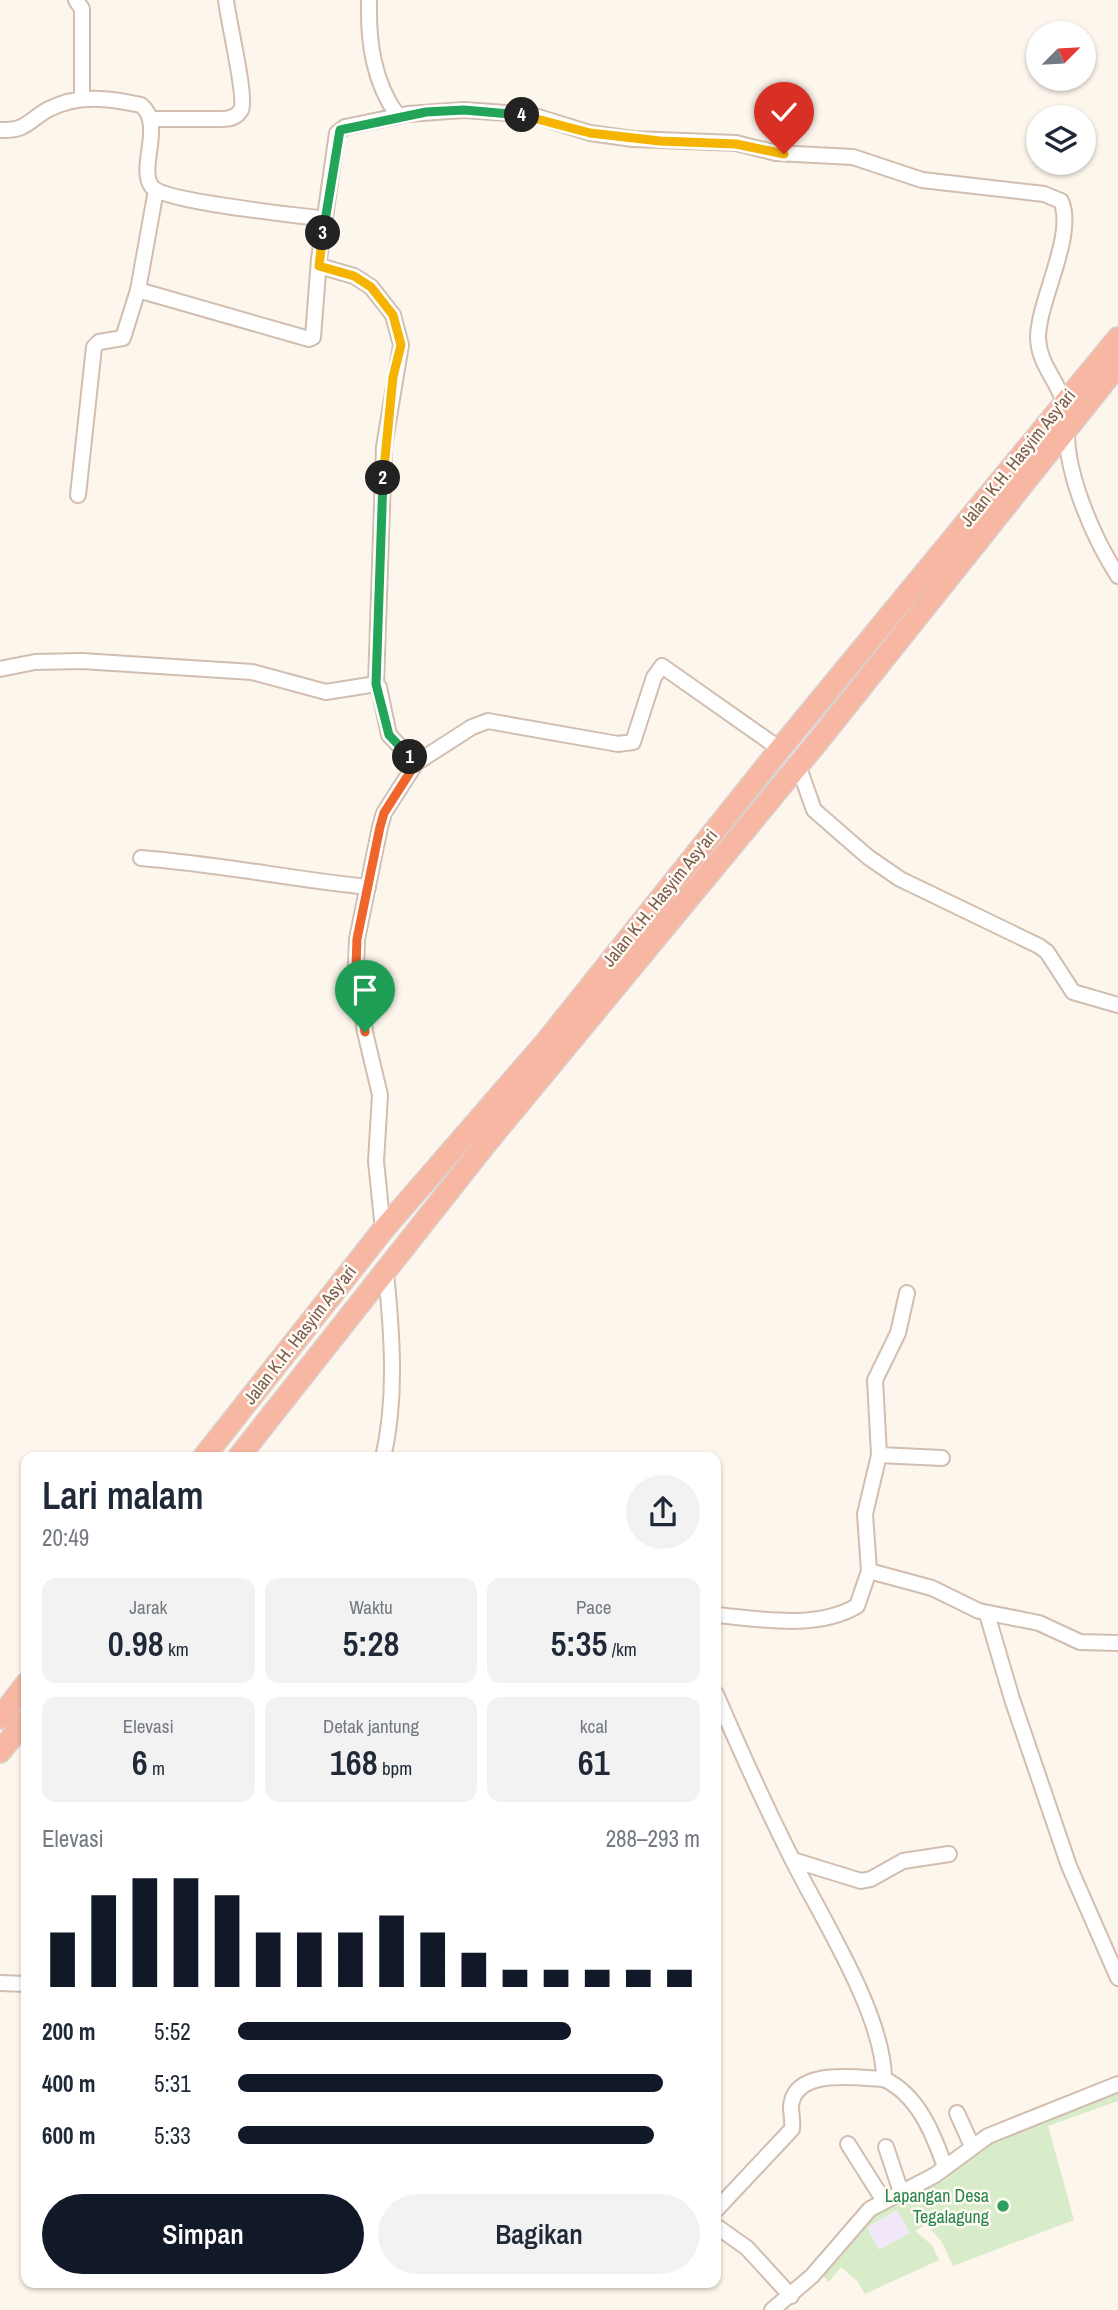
<!DOCTYPE html>
<html lang="id">
<head>
<meta charset="utf-8">
<style>
	:root { --surface:#fff; --page:#f2f2f3; --text:#1f2937; --muted:#747a83; --accent:#111827 }
	body { margin:0; font-family:"Archivo Narrow",sans-serif; background:var(--page); color:var(--text); height:100vh; display:flex; flex-direction:column; font-size:26px; white-space:nowrap }
	* { box-sizing:border-box; margin:0 }
	p { font-size:23px; color:var(--muted) }
	.icon { flex:none; width:38px; height:38px; fill:none; stroke:currentColor; stroke-width:2; stroke-linecap:round; stroke-linejoin:round }
	.map { position:relative; flex:1; overflow:hidden }
	.panel { position:absolute; left:21px; top:1452px; width:700px; height:836px; display:flex; flex-direction:column; background:var(--surface); border-radius:14px; box-shadow:0 2px 5px #0004 }
	.panel>* { flex:none }
	.needle { width:46px; rotate:66deg }
	.controls { position:absolute; left:1026px; top:21px; display:grid; gap:14px }
	.controls a { display:grid; place-items:center; width:70px; height:70px; border-radius:50%; background:var(--surface); box-shadow:0 2px 5px #0004; font-size:35px }
	.pin { position:absolute; display:grid; place-items:center; width:60px; height:60px; color:#fff; margin:-72px -30px; border-radius:50% 50% 50% 0; rotate:-45deg; box-shadow:0 0 7px #0007 }
	.pin .icon { rotate:45deg }
	.km { position:absolute; width:35px; height:35px; margin:-18px; border-radius:50%; background:#222; color:#fff; font-size:19px; line-height:35px; text-align:center }
	.round { display:grid; place-items:center; flex:none; width:74px; height:74px; border-radius:37px; background:var(--page) }
	.overview { display:flex; align-items:center; justify-content:space-between; height:119px; padding:0 21px }
	h1 { font-size:38px; font-weight:600; line-height:52px }
	.figures { display:grid; grid-template-columns:repeat(3,1fr); gap:10px; height:119px; padding:7px 21px }
	.figures div { display:grid; align-content:center; border-radius:14px; background:var(--page); text-align:center }
	.figures b { font-size:35px; font-weight:600 }
	.figures small { font-size:19px; font-weight:400 }
	.figures p { font-size:19px }
	.chart { height:196px; padding:14px 21px }
	.chart p { display:flex; justify-content:space-between }
	.chart svg { width:100%; height:126px; margin-top:7px; stroke:var(--accent); stroke-width:6 }
	.button { display:flex; gap:14px; margin-top:auto; padding:14px 21px }
	.button a { flex:1; height:80px; border-radius:42px; background:var(--accent); color:#fff; font-size:28px; font-weight:600; line-height:80px; text-align:center }
	.button a+a { background:var(--page); color:var(--text) }
	ul { padding:0 21px; list-style:none; font-size:23px }
	li { display:grid; grid-template-columns:112px 84px 1fr; align-items:center; height:52px }
	li i { height:18px; border-radius:9px; background:var(--accent) }
	.map>svg:first-child { display:block }
	.education { fill:#f3e8fa }
	.green { fill:#d8ecc9; fill-rule:evenodd }
	.lines { fill:none; stroke-linecap:round; stroke-linejoin:round }
	.minor-casing { stroke:#d1beb0; stroke-width:18 }
	.highway-casing { stroke:#dad1cd; stroke-width:24 }
	.minor { stroke:#fff; stroke-width:14 }
	.highway { stroke:#f7b7a3; stroke-width:21 }
	.split-1-casing { stroke:#fff; stroke-width:14 }
	.split-2-casing { stroke:#fff; stroke-width:14 }
	.split-3-casing { stroke:#fff; stroke-width:14 }
	.split-4-casing { stroke:#fff; stroke-width:14 }
	.split-5-casing { stroke:#fff; stroke-width:14 }
	.split-1 { stroke:#f0652b; stroke-width:9 }
	.split-2 { stroke:#22a559; stroke-width:9 }
	.split-3 { stroke:#f5b400; stroke-width:9 }
	.split-4 { stroke:#22a559; stroke-width:9 }
	.split-5 { stroke:#f5b400; stroke-width:9 }
	.leisure-dot { fill:#2e9e5b; stroke:#fffaf3; stroke-width:2.5 }
	.labels { text-anchor:middle; stroke-width:5; stroke-linejoin:round; paint-order:stroke }
	.street-label { font-size:18px; fill:#7a5c4d; stroke:#fffaf3 }
	.leisure-label { font-size:18px; fill:#27864d; stroke:#fffaf3; text-anchor:end }
</style>
</head>
<body>
<div class="map">
<svg width="1118" height="2310" viewBox="0 0 1118 2310">
	<rect width="100%" height="100%" fill="#fdf6ec"/>
	<!-- education -->
	<path class="education" d="M897 2210 910 2233 879 2250 867 2227Z"/>
	<!-- green -->
	<path class="green" d="M1118 2091V2101L1048 2126 1074 2220 953 2266 942 2242 926 2224 915 2231 932 2245 939 2260 865 2294 858 2282 841 2267 829 2282 822 2275 870 2219 984 2145ZM897 2210 910 2233 879 2250 867 2227Z"/>
	<g class="lines">
		<!-- minor casing -->
		<g class="minor-casing">
			<g id="minor">
				<path d="M76 0 82 9V98"/>
				<path d="M369 0C368 41 373 82 398 116"/>
				<path d="M151 119H222C229 119 237 117 241 110 247 98 228 20 226 0"/>
				<path d="M0 130C28 131 28 120 49 109 79 94 109 98 141 105 165 124 137 169 152 187 165 202 298 215 325 219"/>
				<path d="M156 190 138 290 309 339 313 337 319 259 337 133 345 127 408 114 464 110 506 113 535 116 590 133 633 139 736 143 776 153 853 157 922 180 1044 194 1061 201C1076 235 1038 301 1038 338 1039 365 1057 379 1064 403"/>
				<path d="M319 266 354 276 371 287 393 315 401 345 384 447 376 684"/>
				<path d="M1067 431C1066 475 1094 539 1118 576"/>
				<path d="M78 495 94 347 99 342 123 338 138 290"/>
				<path d="M0 669 35 662 82 661 252 672 326 692 376 684 379 687 389 735 416 763"/>
				<path d="M798 765 814 810 868 857 900 879 1039 946 1047 952 1073 992 1118 1005"/>
				<path d="M141 858C217 864 292 879 368 887"/>
				<path d="M383 1230 376 1161 380 1095 365 1032 356 966 357 939 380 827 384 813 416 763 472 727 488 721 618 744 633 742 654 677 662 666 780 749"/>
				<path d="M907 1293 898 1333 875 1380 879 1455 865 1514 869 1571 932 1588 979 1611 1039 1623 1080 1642 1118 1643"/>
				<path d="M879 1455 942 1458"/>
				<path d="M383 1458C397 1398 392 1333 386 1273"/>
				<path d="M987 1614 1012 1699 1069 1866 1118 1978"/>
				<path d="M716 1615C760 1619 816 1630 857 1606L869 1571"/>
				<path d="M716 1694C740 1750 765 1805 792 1859 821 1917 884 2015 884 2079"/>
				<path d="M793 1860 861 1881 871 1879 903 1861 949 1854"/>
				<path d="M0 1983 26 1984"/>
				<path d="M957 2113 972 2146"/>
				<path d="M848 2144 884 2201"/>
				<path d="M886 2147 901 2192"/>
				<path d="M716 2210 792 2129C793 2121 791 2114 791 2106 795 2067 858 2078 884 2079 918 2095 933 2133 945 2167"/>
				<path d="M716 2226 747 2248 791 2296"/>
				<path d="M772 2310 812 2276 870 2209 935 2175 988 2136 1118 2084"/>
			</g>
		</g>
		<!-- highway casing -->
		<g class="highway-casing">
			<g id="highway">
				<path d="M203 1458 383 1230 546 1042 780 749 1118 338"/>
				<path d="M238 1458 484 1146 815 745 1118 365"/>
				<path d="M0 1718 26 1684"/>
				<path d="M0 1752 26 1720"/>
			</g>
		</g>
		<!-- minor -->
		<use href="#minor" class="minor"/>
		<!-- highway -->
		<use href="#highway" class="highway"/>
	</g>
	<g class="lines">
		<!-- split-1 casing -->
		<g class="split-1-casing">
			<path id="split-1" d="M365 1032 356 966 357 939 380 827 384 813 416 763 410 757"/>
		</g>
		<!-- split-2 casing -->
		<g class="split-2-casing">
			<path id="split-2" d="M383 478 376 684 389 735 410 757"/>
		</g>
		<!-- split-3 casing -->
		<g class="split-3-casing">
			<path id="split-3" d="M323 233 319 266 354 276 371 287 393 315 401 345 393 377 383 478"/>
		</g>
		<!-- split-4 casing -->
		<g class="split-4-casing">
			<path id="split-4" d="M323 233 340 130 426 112 464 110 522 115"/>
		</g>
		<!-- split-5 casing -->
		<g class="split-5-casing">
			<path id="split-5" d="M522 115 590 133 660 141 736 144 784 154"/>
		</g>
		<!-- split-1 -->
		<use href="#split-1" class="split-1"/>
		<!-- split-2 -->
		<use href="#split-2" class="split-2"/>
		<!-- split-3 -->
		<use href="#split-3" class="split-3"/>
		<!-- split-4 -->
		<use href="#split-4" class="split-4"/>
		<!-- split-5 -->
		<use href="#split-5" class="split-5"/>
	</g>
	<!-- markers -->
	<circle class="leisure-dot" cx="1003" cy="2206" r="7"/>
	<g class="labels">
		<!-- street labels -->
		<g class="street-label">
			<text transform="translate(1018 458) rotate(-51)" y="6">Jalan K.H. Hasyim Asy'ari</text>
			<text transform="translate(660 898) rotate(-51)" y="6">Jalan K.H. Hasyim Asy'ari</text>
			<text transform="translate(300 1335) rotate(-52)" y="6">Jalan K.H. Hasyim Asy'ari</text>
		</g>
		<!-- leisure labels -->
		<g class="leisure-label">
			<text x="989" y="2202">Lapangan Desa<tspan x="989" dy="21">Tegalagung</tspan></text>
		</g>
	</g>
</svg>
<div class="controls">
<a><svg class="needle" viewBox="-14 -14 28 28"><path d="M0-13l5 13h-10z" fill="#e53935"/><path d="M0 13l5-13h-10z" fill="#747a83"/></svg></a>
<a><svg class="icon" aria-label="layers" viewBox="0 0 24 24"><path d="M12 4l9 5-9 5-9-5zM3 14l9 5 9-5"/></svg></a>
</div>
<div class="pin" style="left:365px;top:1032px;background:#1e9e55"><svg class="icon" aria-label="arrive" viewBox="0 0 24 24"><path d="M6 21V4h12l-3 4 3 4H6"/></svg></div>
<div class="pin" style="left:784px;top:154px;background:#d93025"><svg class="icon" aria-label="check" viewBox="0 0 24 24"><path d="M5 12l5 5 9-10"/></svg></div>
<b class="km" style="left:410px;top:757px">1</b>
<b class="km" style="left:383px;top:478px">2</b>
<b class="km" style="left:323px;top:233px">3</b>
<b class="km" style="left:522px;top:115px">4</b>
<section class="panel">
<div class="overview"><div><h1>Lari malam</h1><p>20:49</p></div><a class="round"><svg class="icon" aria-label="share" viewBox="0 0 24 24"><path d="M12 15V3M7 8l5-5 5 5M5 13v7h14v-7"/></svg></a></div>
<div class="figures">
<div><p>Jarak</p><b>0.98<small> km</small></b></div>
<div><p>Waktu</p><b>5:28</b></div>
<div><p>Pace</p><b>5:35<small> /km</small></b></div>
</div>
<div class="figures">
<div><p>Elevasi</p><b>6<small> m</small></b></div>
<div><p>Detak jantung</p><b>168<small> bpm</small></b></div>
<div><p>kcal</p><b>61</b></div>
</div>
<div class="chart"><p><span>Elevasi</span>288–293 m</p>
<svg viewBox="0 0 160 44" preserveAspectRatio="none"><path d="M5 44V25M15 44V12M25 44V6M35 44V6M45 44V12M55 44V25M65 44V25M75 44V25M85 44V19M95 44V25M105 44V32M115 44V38M125 44V38M135 44V38M145 44V38M155 44V38"/></svg>
</div>
<ul>
<li><b>200 m</b>5:52<i style="width:72%"></i></li>
<li><b>400 m</b>5:31<i style="width:92%"></i></li>
<li><b>600 m</b>5:33<i style="width:90%"></i></li>
</ul>
<div class="button"><a>Simpan</a><a>Bagikan</a></div>
</section>
</div>
</body>
</html>
